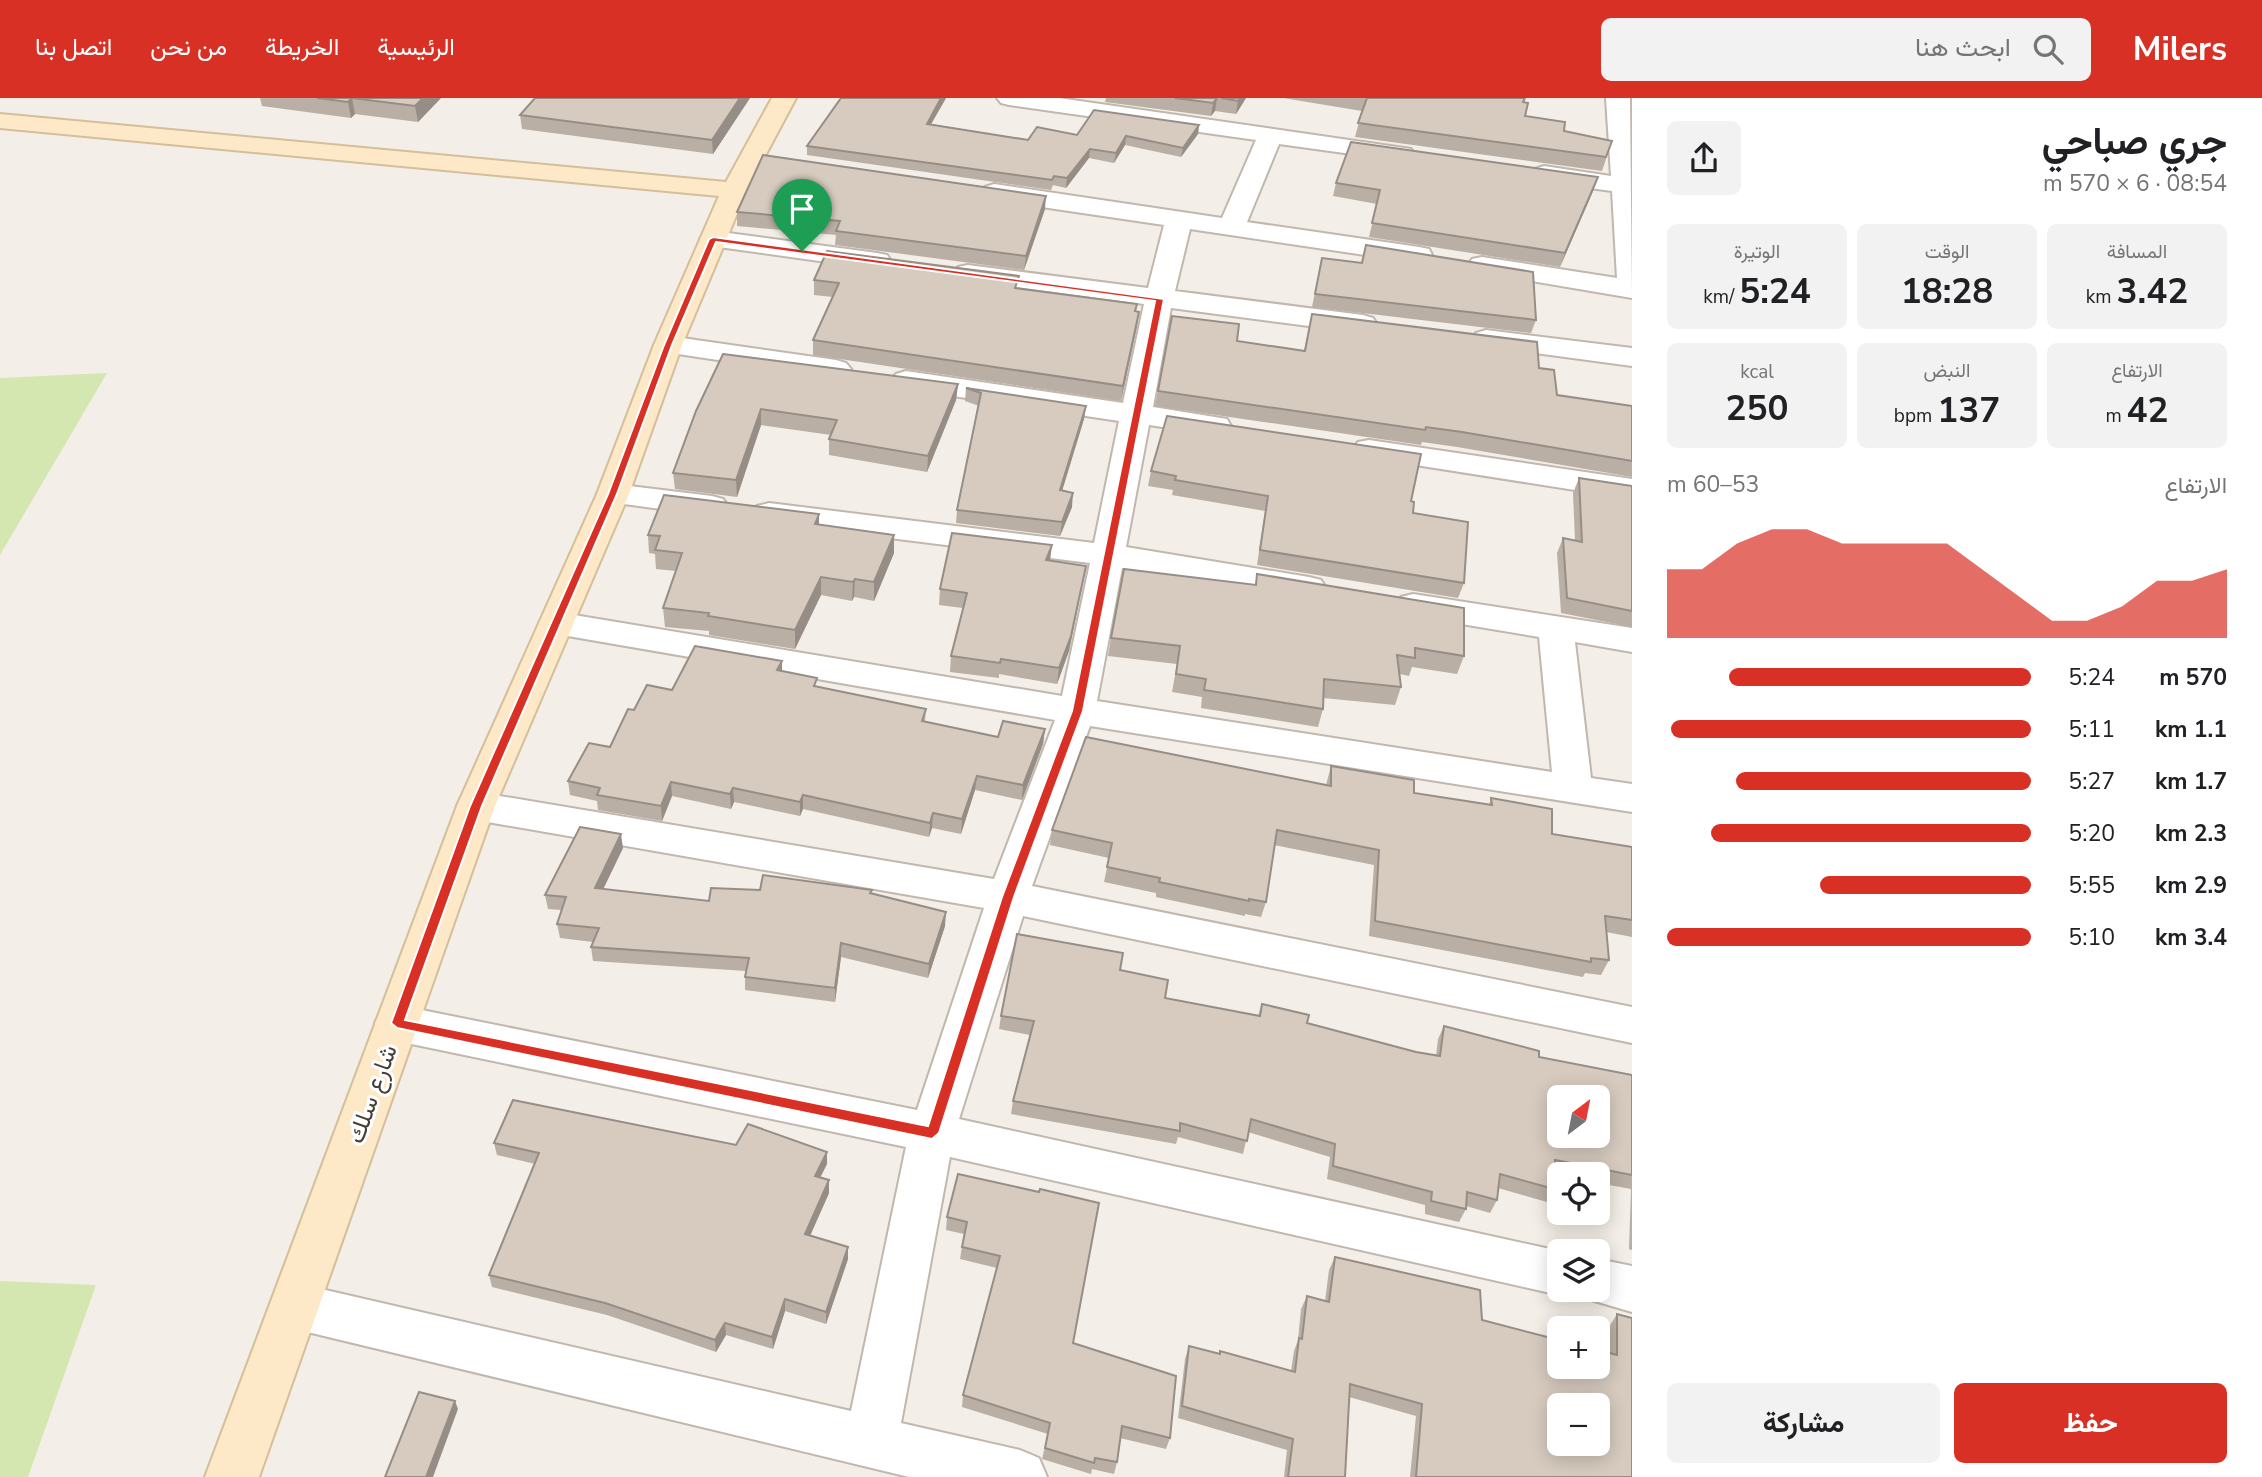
<!DOCTYPE html>
<html lang="ar">
<head>
<meta charset="utf-8">
<style>
	:root { --surface:#fff; --page:#f2f2f2; --text:#202124; --muted:#757577; --accent:#d93025 }
	body { margin:0; font-family:"Nunito Sans",Vazirmatn,sans-serif; background:var(--page); color:var(--text); direction:rtl; height:100vh; display:flex; flex-direction:column; font-size:26px; white-space:nowrap }
	* { box-sizing:border-box; margin:0 }
	p { font-size:23px; color:var(--muted) }
	.icon { flex:none; width:38px; height:38px; fill:none; stroke:currentColor; stroke-width:2; stroke-linecap:round; stroke-linejoin:round }
	.map { position:relative; flex:1; overflow:hidden; direction:ltr }
	.drawer { display:flex; flex-direction:column; background:var(--surface); width:630px }
	.drawer>* { flex:none }
	.needle { width:46px; rotate:32deg }
	.fabs { position:absolute; left:1547px; top:987px; display:grid; gap:14px }
	.fabs a { display:grid; place-items:center; width:63px; height:63px; border-radius:10px; background:var(--surface); box-shadow:0 4px 18px #0003; font-size:35px }
	.pin { position:absolute; display:grid; place-items:center; width:60px; height:60px; color:#fff; margin:-72px -30px; border-radius:50% 50% 50% 0; rotate:-45deg; box-shadow:0 0 7px #0007 }
	.pin .icon { rotate:45deg }
	.round { display:grid; place-items:center; flex:none; width:74px; height:74px; border-radius:10px; background:var(--page) }
	.summary { display:flex; align-items:center; justify-content:space-between; height:119px; padding:0 35px }
	h1 { font-size:38px; font-weight:700; line-height:52px }
	.metrics { display:grid; grid-template-columns:repeat(3,1fr); gap:10px; height:119px; padding:7px 35px }
	.metrics div { display:grid; align-content:center; border-radius:10px; background:var(--page); text-align:center }
	.metrics b { font-size:35px; font-weight:700 }
	.metrics small { font-size:19px; font-weight:400 }
	.metrics p { font-size:19px }
	.chart { height:196px; padding:14px 35px }
	.chart p { display:flex; justify-content:space-between }
	.chart svg { width:100%; height:126px; margin-top:7px; fill:var(--accent); opacity:.7 }
	.button { display:flex; gap:14px; margin-top:auto; padding:14px 35px }
	.button a { flex:1; height:80px; border-radius:10px; background:var(--accent); color:#fff; font-size:28px; font-weight:700; line-height:80px; text-align:center }
	.button a+a { background:var(--page); color:var(--text) }
	ul { padding:0 35px; list-style:none; font-size:23px }
	li { display:grid; grid-template-columns:112px 84px 1fr; align-items:center; height:52px }
	li i { height:18px; border-radius:9px; background:var(--accent) }
	header { display:flex; align-items:center; gap:42px; box-sizing:border-box; height:98px; padding:0 35px; background:var(--accent); color:#fff }
	header strong { font-size:33px }
	nav { display:flex; gap:38px; margin-inline-start:auto; font-size:24px }
	.search { width:490px; height:63px; background:var(--page); display:flex; align-items:center; gap:18px; box-sizing:border-box; padding:0 24px; border-radius:10px; color:var(--muted); font-size:26px }
	main { display:flex; flex:1; min-height:0 }
	.map>svg:first-child { display:block }
	.green { fill:#d5e7b0 }
	.lines { fill:none; stroke-linecap:round; stroke-linejoin:round }
	.street-casing { stroke:#c1b7ad; stroke-width:4 }
	.secondary-casing { stroke:#d5be9a; stroke-width:4 }
	.street { fill:#fff; fill-rule:evenodd }
	.secondary { fill:#fde9c7; fill-rule:evenodd }
	.wall { fill:#b9afa4 }
	.shaded-wall { fill:#968e86 }
	.building { fill:#d7cbbf; stroke:#968e86; stroke-width:2; fill-rule:evenodd }
	.route { fill:#d93025; stroke:#fff; stroke-width:2; fill-rule:evenodd }
	.labels { text-anchor:middle; stroke-width:6; stroke-linejoin:round; paint-order:stroke }
	.street-label { font-size:24px; fill:#463e36; stroke:#fff }
</style>
</head>
<body>
<header>
<strong>Milers</strong>
<div class="search"><svg class="icon" aria-label="search" viewBox="0 0 24 24"><circle cx="10" cy="10" r="6"/><path d="M15 15l6 6"/></svg>ابحث هنا</div>
<nav><a>الرئيسية</a><a>الخريطة</a><a>من نحن</a><a>اتصل بنا</a></nav>
</header>
<main>
<section class="drawer">
<div class="summary"><div><h1>جري صباحي</h1><p>08:54 · 6 × 570 m</p></div><a class="round"><svg class="icon" aria-label="share" viewBox="0 0 24 24"><path d="M12 15V3M7 8l5-5 5 5M5 13v7h14v-7"/></svg></a></div>
<div class="metrics">
<div><p>المسافة</p><b>3.42<small> km</small></b></div>
<div><p>الوقت</p><b>18:28</b></div>
<div><p>الوتيرة</p><b>5:24<small> /km</small></b></div>
</div>
<div class="metrics">
<div><p>الارتفاع</p><b>42<small> m</small></b></div>
<div><p>النبض</p><b>137<small> bpm</small></b></div>
<div><p>kcal</p><b>250</b></div>
</div>
<div class="chart"><p><span>الارتفاع</span>53–60 m</p>
<svg viewBox="0 0 160 44" preserveAspectRatio="none"><path d="M0 44V20L10 20L20 11L30 6L40 6L50 11L60 11L70 11L80 11L90 20L100 29L110 38L120 38L130 33L140 24L150 24L160 20V44z"/></svg>
</div>
<ul>
<li><b>570 m</b>5:24<i style="width:83%"></i></li>
<li><b>1.1 km</b>5:11<i style="width:99%"></i></li>
<li><b>1.7 km</b>5:27<i style="width:81%"></i></li>
<li><b>2.3 km</b>5:20<i style="width:88%"></i></li>
<li><b>2.9 km</b>5:55<i style="width:58%"></i></li>
<li><b>3.4 km</b>5:10<i style="width:100%"></i></li>
</ul>
<div class="button"><a>حفظ</a><a>مشاركة</a></div>
</section>
<div class="map">
<svg width="1632" height="1379" viewBox="0 0 1632 1379">
	<rect width="100%" height="100%" fill="#f3eee7"/>
	<!-- green -->
	<g class="green">
		<path d="M107 275 0 457V280Z"/>
		<path d="M0 1183 96 1187 28 1379H0Z"/>
	</g>
	<g class="lines">
		<!-- street casing -->
		<g class="street-casing">
			<g id="street">
				<path d="M997 0H1059L1411 51 1414 56 1411 61 1402 63 1279 46 1247 124 1419 149 1429 151 1432 157 1429 163 1419 165 1190 131 1175 193 1363 217 1373 220 1377 226 1373 232 1363 235 1171 210 1153 309 1227 321 1231 328 1227 335 1216 337 1149 327 1126 449 1309 479 1321 482 1326 490 1321 498 1309 501 1122 470 1097 603 1552 674 1539 539 1413 518 1401 515 1396 507 1401 499 1413 496 1632 530V554L1575 544 1591 680 1632 686V714L1090 628 1032 788 1632 909V945L1023 818 959 1021 1559 1153V1192H1574L1559 1197 950 1059 901 1325 1020 1352 1039 1360 1047 1379H909L295 1231 277 1224 270 1208 277 1192 295 1185 851 1313 906 1049 397 943 382 938 375 925 382 912 397 907 917 1012 984 810 476 722 462 718 457 708 462 698 476 694 994 781 1055 622 556 536 544 533 539 525 544 517 556 514 1062 598 1090 465 769 425 757 422 753 415 757 408 769 405 1094 445 1119 323 906 291 896 288 891 282 896 276 906 273 1123 305 1144 206 968 183 958 181 954 175 958 169 968 167 1148 190 1164 127 994 102 985 99 981 94 985 89 994 86 1222 120 1256 42 1009 7 1001 5Z"/>
				<path d="M1606 0H1630L1632 200 1472 173 1468 167 1472 161 1482 159 1617 180 1612 93 1544 84 1535 81 1531 76 1535 71 1544 68 1611 78Z"/>
				<path d="M713 133 877 155 887 157 891 163 887 169 877 171 704 147 700 141 704 135Z"/>
				<path d="M1486 232 1632 250V268L1476 247 1472 241 1476 235Z"/>
				<path d="M668 238 836 262 846 265 851 271 846 277 836 280 658 253 654 247 658 241Z"/>
				<path d="M1369 342 1632 381V401L1358 358 1353 351 1358 344Z"/>
				<path d="M613 386 712 398 723 401 728 408 723 415 712 418 602 403 597 396 602 389Z"/>
				<path d="M1598 1161 1632 1168V1214L1581 1199 1577 1192H1598Z"/>
			</g>
		</g>
		<!-- secondary casing -->
		<g class="secondary-casing">
			<path id="secondary" d="M772 0H796L747 92 682 247 629 396 495 708 259 1379H205L457 708 597 396 654 247 719 98 0 30V16L726 84Z"/>
		</g>
		<!-- street -->
		<use href="#street" class="street"/>
		<!-- secondary -->
		<use href="#secondary" class="secondary"/>
	</g>
	<!-- wall -->
	<g class="wall">
		<path d="M260 0H441L418 24 355 16 351 20 262 8Z"/>
		<path d="M535 0H750L713 56 522 31 520 17Z"/>
		<path d="M841 0H946L931 26 1028 42 1077 37 1199 27 1198 36 1181 59 1125 47 1114 65 1089 60 1066 90 1053 87 1051 92 807 57V48Z"/>
		<path d="M1106 0H1246L1236 16 1215 13 1211 18 1105 4Z"/>
		<path d="M1283 0H1525L1523 4 1525 18 1564 33 1612 43 1602 73 1355 39 1362 13Z"/>
		<path d="M1336 85 1593 93 1560 169 1369 139 1377 106 1333 98Z"/>
		<path d="M1045 111 1024 172 835 147 836 137 737 128V114Z"/>
		<path d="M1322 160 1362 165 1536 222 1531 235 1312 209Z"/>
		<path d="M814 182 1018 190 1139 214 1121 303 813 257V242L833 199 814 197Z"/>
		<path d="M1312 216 1539 270 1557 297 1632 308V379L1457 349 1422 344 1421 347 1155 308 1172 218 1237 243 1304 253Z"/>
		<path d="M958 286 956 302 927 374 829 357V341L831 337 761 327 737 399 675 391 673 375 696 313Z"/>
		<path d="M966 290 1086 308 1084 321 1062 393 1072 409 1060 438 956 425 957 412 979 308 965 303Z"/>
		<path d="M1151 373 1411 403 1413 415 1464 485 1458 500 1257 467 1265 413 1172 397 1173 392 1148 388Z"/>
		<path d="M1579 380 1632 388V529L1561 515 1557 455 1563 440 1575 442 1573 395Z"/>
		<path d="M819 416V427L894 455 874 503 854 499 852 503 821 497 795 551 709 537V533L665 529 663 510 676 473 656 471 655 456 649 455 648 437Z"/>
		<path d="M1050 463 1086 468 1069 553 1057 586 999 576V580L950 574 951 558 963 510 939 507 940 491Z"/>
		<path d="M1257 476 1464 558 1457 576 1412 569 1409 578 1400 576 1401 589 1395 607 1323 600V611L1318 629 1201 610 1202 599 1172 594 1177 566 1108 558 1111 540 1255 487Z"/>
		<path d="M782 573 817 589 926 611 925 623 998 639 1045 631 1043 646 1022 702 975 692 961 736 932 730 929 739 803 711 800 718 734 704 731 711 672 698 662 723 598 712 597 703 570 697 568 683 610 649 634 612 672 592Z"/>
		<path d="M1331 668 1414 695 1489 707 1491 700 1552 736 1632 749V839L1606 834 1609 862 1601 877 1585 875 1583 879 1369 838 1374 767 1274 747 1266 804 1261 819 1245 816V818L1156 799V795L1104 784 1109 760 1050 747 1052 732 1326 687Z"/>
		<path d="M623 750 603 791 709 803 760 792 872 796 945 828 928 880 841 859 835 904 745 892V879L746 873 593 863 591 849 593 844 560 840 557 826 561 812 548 811 545 797Z"/>
		<path d="M1120 872 1165 900 1258 918 1262 906 1307 925 1416 954 1436 958 1438 941 1444 928 1539 959 1632 977V1152L1629 1151 1631 1091 1598 1085V1076H1559V1077L1555 1076 1554 1091 1547 1104 1498 1090 1497 1102 1490 1115 1466 1108V1111L1459 1124 1425 1116V1107L1327 1081 1330 1059 1248 1034 1243 1056 1178 1039 1176 1046 1011 1016 1013 1003 1030 937 999 931 1001 918Z"/>
		<path d="M494 1045 736 1047 827 1054V1066L820 1079 829 1082V1095L810 1138 848 1161 826 1226 785 1213 773 1251 726 1237 716 1254 607 1217 492 1189 489 1177 535 1066 497 1057Z"/>
		<path d="M958 1076 1073 1245 1170 1340 1166 1351 1120 1340 1117 1364 1114 1376 1092 1371 1091 1376 1042 1361 1048 1336 962 1309 963 1297 997 1170 960 1161 964 1136 946 1132 947 1119Z"/>
		<path d="M1335 1159 1482 1222 1608 1255 1609 1229 1617 1216 1632 1379H1410L1416 1318 1349 1299 1345 1379H1284L1287 1352 1178 1320 1185 1261 1189 1248 1219 1256 1220 1253 1291 1273 1294 1253 1298 1242 1301 1211 1307 1198 1325 1203 1329 1172Z"/>
	</g>
	<!-- shaded-wall -->
	<g class="shaded-wall">
		<path d="M352 0 355 16 351 20 348 4Z"/>
		<path d="M423 0H441L418 24 415 8Z"/>
		<path d="M740 0H750L713 56 712 42Z"/>
		<path d="M941 0H946L926 35 927 26Z"/>
		<path d="M1217 0 1215 13 1211 18 1213 5Z"/>
		<path d="M1240 0H1246L1236 16 1238 3Z"/>
		<path d="M1199 27 1198 36 1181 59 1183 50Z"/>
		<path d="M1126 38 1125 47 1114 65 1116 55Z"/>
		<path d="M1090 51 1089 60 1066 90 1067 80Z"/>
		<path d="M1598 79 1593 93 1560 169 1565 155Z"/>
		<path d="M1046 98 1045 111 1024 172 1026 158Z"/>
		<path d="M1139 214 1137 228 1121 303 1123 288Z"/>
		<path d="M958 286 956 302 927 374 928 358Z"/>
		<path d="M1086 308 1084 321 1058 406 1060 392Z"/>
		<path d="M761 311V327L737 399 736 382Z"/>
		<path d="M1073 395 1072 409 1060 438 1062 424Z"/>
		<path d="M819 416V434L815 426Z"/>
		<path d="M894 437V455L874 503V484Z"/>
		<path d="M1052 447 1050 463 1046 462Z"/>
		<path d="M1086 468 1069 553 1057 586 1059 570Z"/>
		<path d="M821 479V497L795 551V532Z"/>
		<path d="M855 481 854 499 852 503 853 484Z"/>
		<path d="M782 563V578L777 572Z"/>
		<path d="M1045 631 1043 646 1022 702 1023 687Z"/>
		<path d="M977 678 975 692 961 736 962 721Z"/>
		<path d="M671 684 672 698 662 723 661 708Z"/>
		<path d="M733 690 734 704 731 711 730 696Z"/>
		<path d="M803 697V711L800 718V704Z"/>
		<path d="M933 715 932 730 929 739 930 725Z"/>
		<path d="M621 736 623 750 597 804 595 790Z"/>
		<path d="M946 814 945 828 928 880 929 866Z"/>
		<path d="M841 845V859L835 904V890Z"/>
		<path d="M827 1054V1066L815 1090V1078Z"/>
		<path d="M829 1082V1095L805 1149V1136Z"/>
		<path d="M848 1149V1161L826 1226V1214Z"/>
		<path d="M785 1201V1213L773 1251 772 1239Z"/>
		<path d="M725 1225 726 1237 716 1254 715 1242Z"/>
		<path d="M455 1303 458 1311 433 1379H426Z"/>
	</g>
	<!-- building -->
	<g class="building">
		<path d="M317 0H423L415 8 352 0 348 4Z"/>
		<path d="M535 0H740L712 42 520 17Z"/>
		<path d="M841 0H941L927 26 1028 42 1037 29 1077 37 1094 12 1199 27 1183 50 1126 38 1116 55 1090 51 1067 80 1054 78 1052 82 807 48Z"/>
		<path d="M1175 0H1217L1213 5Z"/>
		<path d="M1221 0H1240L1238 3Z"/>
		<path d="M1367 0H1525L1523 4 1528 5 1525 18 1565 24 1564 33 1612 43 1606 59 1358 25Z"/>
		<path d="M1351 44 1598 79 1565 155 1372 125 1380 92 1336 85Z"/>
		<path d="M763 57 1046 98 1026 158 836 133 840 123 737 114Z"/>
		<path d="M1366 147 1533 174 1536 222 1315 196 1322 160 1362 165Z"/>
		<path d="M827 153 1019 178 1015 190 1137 206 1135 213 1139 214 1123 288 813 242 839 185 814 182Z"/>
		<path d="M1312 216 1537 244 1539 270 1554 272 1557 297 1632 308V363L1462 334 1426 329 1425 332 1158 293 1172 218 1239 226 1237 243 1305 253Z"/>
		<path d="M723 256 958 286 928 358 829 341 837 322 761 311 736 382 673 375 696 313Z"/>
		<path d="M966 290 1086 308 1060 392 1073 395 1062 424 957 412 981 295Z"/>
		<path d="M1167 318 1421 356 1411 403 1414 404 1413 415 1468 424 1464 485 1260 452 1268 398 1175 382 1176 378 1151 373Z"/>
		<path d="M1579 380 1632 388V513L1567 500 1563 440 1582 444Z"/>
		<path d="M664 397 819 416 815 426 894 437 874 484 855 481 853 484 821 479 795 532 708 518 709 515 663 510 682 455 655 452 660 438 648 437Z"/>
		<path d="M952 435 1052 447 1046 462 1086 468 1071 538 1059 570 1001 561 1000 565 951 558 967 495 940 491Z"/>
		<path d="M1124 471 1256 487 1257 476 1464 510V558L1415 550V560L1397 557 1401 589 1324 581 1323 611 1204 592 1206 581 1176 576 1180 548 1111 540Z"/>
		<path d="M695 548 782 563 777 572 817 580 814 588 926 611 922 623 998 639 1003 623 1045 631 1023 687 977 678 962 721 933 715 930 725 803 697 800 704 733 690 730 696 671 684 661 708 597 697 600 690 568 683 589 645 610 649 628 611 634 612 647 587 672 592Z"/>
		<path d="M1086 639 1331 688V668L1414 682V695L1492 707 1491 700 1552 711V736L1632 749V822L1605 818 1609 862 1591 860V864L1375 823 1379 752 1277 732 1266 804 1249 801V803L1159 784 1160 780 1107 769 1112 745 1052 732Z"/>
		<path d="M580 729 621 736 595 790 709 803 711 790 760 792 763 777 872 792 870 795 946 814 929 866 841 845 835 890 745 879 749 860 591 849 599 830 557 826 566 799 545 797Z"/>
		<path d="M1017 836 1123 855 1120 872 1168 882 1165 900 1260 918 1262 906 1309 917 1307 925 1416 954 1440 958 1444 928 1539 953V959L1632 977V1077L1555 1062 1554 1091 1500 1076 1497 1102 1467 1094 1466 1111 1431 1103 1432 1094 1333 1068 1335 1046 1251 1021 1247 1043 1180 1025V1033L1013 1003 1034 923 1001 918ZM1559 999H1598V1038H1559Z"/>
		<path d="M513 1002 736 1047 748 1026 827 1054 815 1078 829 1082 805 1136 848 1149 826 1214 785 1201 772 1239 725 1225 715 1242 605 1205 489 1177 539 1055 494 1045Z"/>
		<path d="M958 1076 1039 1094 1040 1091 1099 1105 1073 1245 1176 1278 1170 1340 1122 1328 1117 1364 1095 1360 1094 1365 1045 1350 1050 1325 963 1297 1000 1158 962 1149 967 1124 947 1119Z"/>
		<path d="M1335 1159 1480 1192 1482 1222 1559 1242V1269H1598V1252L1617 1257V1216L1632 1220V1379H1416L1422 1306 1350 1286 1345 1379H1288L1293 1341 1182 1308 1189 1248 1220 1256V1253L1295 1274 1299 1240 1302 1241 1307 1198 1329 1204ZM1559 1307H1598V1346H1559Z"/>
		<path d="M419 1294 455 1303 426 1379H385Z"/>
	</g>
	<!-- route -->
	<path class="route" d="M713 139 1164 201 1083 613 1014 799 939 1035 932 1041 397 930 391 925 470 708 608 396 664 247 709 141ZM716 144 1155 203 1072 613 1002 799 928 1028 405 922 482 708 617 396 672 247Z"/>
	<g class="labels">
		<!-- street labels -->
		<g class="street-label">
			<text transform="translate(372 996) rotate(-70)" y="8">شارع سلك</text>
		</g>
	</g>
</svg>
<div class="fabs">
<a><svg class="needle" viewBox="-14 -14 28 28"><path d="M0-13l5 13h-10z" fill="#e53935"/><path d="M0 13l5-13h-10z" fill="#757577"/></svg></a>
<a><svg class="icon" aria-label="locate" viewBox="0 0 24 24"><circle cx="12" cy="12" r="6"/><path d="M12 2v4M12 18v4M2 12h4M18 12h4"/></svg></a>
<a><svg class="icon" aria-label="layers" viewBox="0 0 24 24"><path d="M12 4l9 5-9 5-9-5zM3 14l9 5 9-5"/></svg></a>
<a>+</a>
<a>−</a>
</div>
<div class="pin" style="left:802px;top:153px;background:#1e9e55"><svg class="icon" aria-label="arrive" viewBox="0 0 24 24"><path d="M6 21V4h12l-3 4 3 4H6"/></svg></div>
</div>
</main>
</body>
</html>
